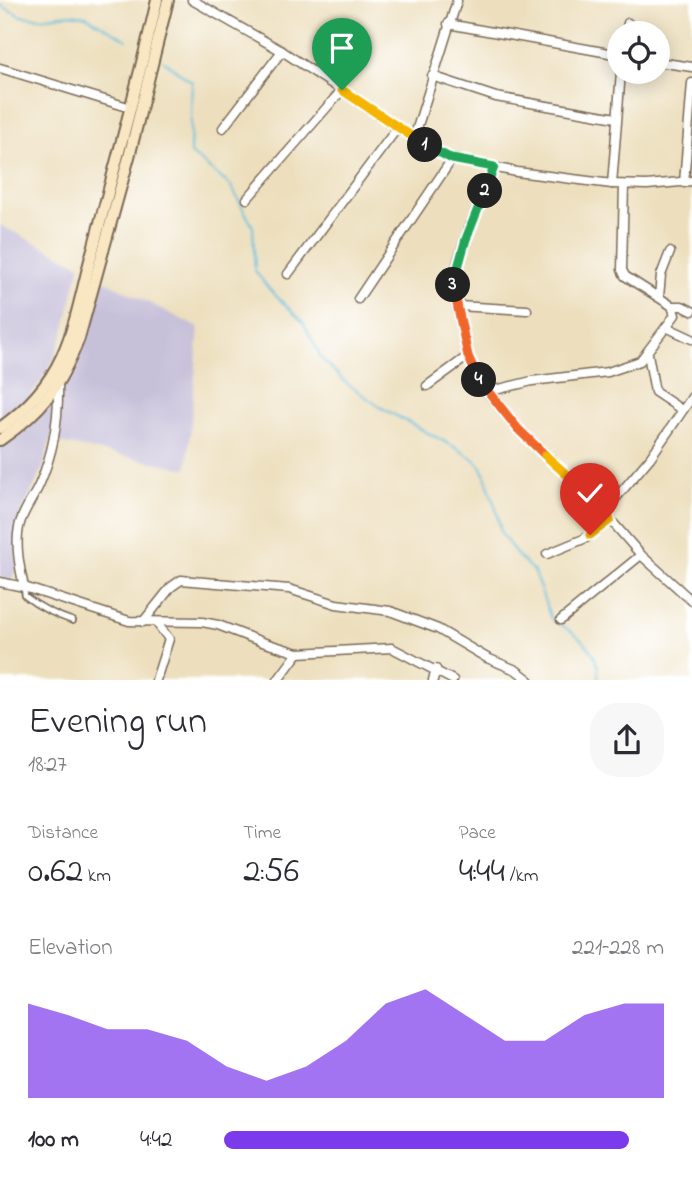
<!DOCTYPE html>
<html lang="en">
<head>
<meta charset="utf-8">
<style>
	:root { --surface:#fff; --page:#f7f7f7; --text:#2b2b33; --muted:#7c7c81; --accent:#7c3aed }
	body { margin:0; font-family:"Indie Flower",sans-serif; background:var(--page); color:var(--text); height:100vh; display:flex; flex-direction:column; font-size:26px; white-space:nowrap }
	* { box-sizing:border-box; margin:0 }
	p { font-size:23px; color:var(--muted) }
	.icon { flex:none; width:38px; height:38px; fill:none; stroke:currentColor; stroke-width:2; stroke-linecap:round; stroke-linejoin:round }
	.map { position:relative; height:680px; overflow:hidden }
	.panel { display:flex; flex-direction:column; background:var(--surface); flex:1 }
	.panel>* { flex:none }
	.buttons { position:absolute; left:607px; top:21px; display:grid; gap:14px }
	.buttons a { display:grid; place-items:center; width:63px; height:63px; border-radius:50%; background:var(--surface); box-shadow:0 4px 18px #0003; font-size:35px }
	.pin { position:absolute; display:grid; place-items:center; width:60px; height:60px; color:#fff; margin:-72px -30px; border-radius:50% 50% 50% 0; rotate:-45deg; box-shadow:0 0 7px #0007 }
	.pin .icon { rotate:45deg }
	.km { position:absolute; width:35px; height:35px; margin:-18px; border-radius:50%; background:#222; color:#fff; font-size:19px; line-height:35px; text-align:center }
	.round { display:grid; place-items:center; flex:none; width:74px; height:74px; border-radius:28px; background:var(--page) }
	.summary { display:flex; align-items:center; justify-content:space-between; height:119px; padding:0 28px }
	h1 { font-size:38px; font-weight:600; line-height:52px }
	.metrics { display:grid; grid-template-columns:repeat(3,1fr); gap:10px; height:119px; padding:7px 28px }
	.metrics div { display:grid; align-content:center }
	.metrics b { font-size:35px; font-weight:600 }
	.metrics small { font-size:19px; font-weight:400 }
	.metrics p { font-size:19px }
	.chart { height:196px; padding:14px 28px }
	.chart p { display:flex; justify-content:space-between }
	.chart svg { width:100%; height:126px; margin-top:7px; fill:var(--accent); opacity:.7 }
	ul { padding:0 28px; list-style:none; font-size:23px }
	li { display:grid; grid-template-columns:112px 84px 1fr; align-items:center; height:52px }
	li i { height:18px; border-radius:9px; background:var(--accent) }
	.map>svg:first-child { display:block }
	.industrial { fill:#c6c0d9 }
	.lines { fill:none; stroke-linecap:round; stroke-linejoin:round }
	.stream { stroke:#5ab9d9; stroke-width:2 }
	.lane-casing { stroke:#796956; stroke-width:8 }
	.street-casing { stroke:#796956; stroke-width:11 }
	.secondary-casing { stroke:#796956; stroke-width:14 }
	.lane { stroke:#fff; stroke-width:4.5 }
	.street { stroke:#fff; stroke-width:8 }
	.secondary { stroke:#f9e7c3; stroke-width:10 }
	.split-1-casing { stroke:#fff; stroke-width:14 }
	.split-2-casing { stroke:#fff; stroke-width:14 }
	.split-3-casing { stroke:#fff; stroke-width:14 }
	.split-4-casing { stroke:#fff; stroke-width:14 }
	.split-5-casing { stroke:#fff; stroke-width:14 }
	.split-6-casing { stroke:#fff; stroke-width:14 }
	.split-1 { stroke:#f5b400; stroke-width:9 }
	.split-2 { stroke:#22a559; stroke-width:9 }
	.split-3 { stroke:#22a559; stroke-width:9 }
	.split-4 { stroke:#f0652b; stroke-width:9 }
	.split-5 { stroke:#f0652b; stroke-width:9 }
	.split-6 { stroke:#f5b400; stroke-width:9 }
</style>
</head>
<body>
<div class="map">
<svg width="692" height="680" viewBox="0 0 692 680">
	<rect width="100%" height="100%" fill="#fff"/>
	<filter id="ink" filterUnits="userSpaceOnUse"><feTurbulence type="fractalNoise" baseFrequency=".0143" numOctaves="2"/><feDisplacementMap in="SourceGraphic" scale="14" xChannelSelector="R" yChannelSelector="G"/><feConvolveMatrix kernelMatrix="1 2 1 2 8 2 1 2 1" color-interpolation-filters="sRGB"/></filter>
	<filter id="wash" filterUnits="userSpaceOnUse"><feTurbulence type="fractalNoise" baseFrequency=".00686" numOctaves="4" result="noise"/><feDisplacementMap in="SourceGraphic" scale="28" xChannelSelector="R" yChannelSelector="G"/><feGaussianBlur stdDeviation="1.57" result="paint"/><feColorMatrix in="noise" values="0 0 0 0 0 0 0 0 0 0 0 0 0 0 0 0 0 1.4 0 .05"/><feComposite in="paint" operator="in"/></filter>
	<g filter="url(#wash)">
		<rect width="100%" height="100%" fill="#eddfbd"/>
		<!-- industrial -->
		<g class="industrial">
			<path d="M0 225 80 265 64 332 53 361 39 385 20 407 0 424Z"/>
			<path d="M100 278 199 328 187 469 50 441 44 465 21 514 17 568 11 580 0 579V449L37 420 56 399 75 366 86 333Z"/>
		</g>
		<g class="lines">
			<!-- stream -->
			<g class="stream">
				<path d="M0 5 21 16 41 18 69 14 86 16 127 40"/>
				<path d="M163 60 192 82 190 153 231 186 253 227 255 271 269 289 303 322 322 359 345 382 380 407 458 449 475 460 482 467 497 512 501 533 516 554 534 572 551 619C574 632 603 650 598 680"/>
			</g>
		</g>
	</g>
	<g filter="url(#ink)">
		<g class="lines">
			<!-- lane casing -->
			<g class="lane-casing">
				<path id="lane" d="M24 588 25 596C40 608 55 615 73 621"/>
			</g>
			<!-- street casing -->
			<g class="street-casing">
				<g id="street">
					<path d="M192 0 282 51 414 138 452 159 517 172 612 184 647 185 692 181"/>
					<path d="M448 24 620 55"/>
					<path d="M626 33 628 23"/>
					<path d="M658 62 692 67"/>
					<path d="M0 68 131 108"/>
					<path d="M432 76 496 97 616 118"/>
					<path d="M223 128 282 51"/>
					<path d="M414 138 457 1"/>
					<path d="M494 168C481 202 454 255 453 291L468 356 487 392 518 429 589 495 641 555 692 601"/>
					<path d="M684 183 692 83"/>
					<path d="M612 184 621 72"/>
					<path d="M624 185 622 270 625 276 672 306 675 315 666 327"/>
					<path d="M247 199 342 90"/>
					<path d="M288 274 398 127"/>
					<path d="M659 297 661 275 670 252"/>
					<path d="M358 299 452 159"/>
					<path d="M458 306 527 310"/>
					<path d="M672 306H682L692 311"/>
					<path d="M648 354 655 392 682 410"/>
					<path d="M58 382C59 416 54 451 40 483 34 498 22 511 19 527 15 546 20 569 24 587L129 621 202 622 218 625 262 642 298 653 392 648 453 680"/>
					<path d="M427 386 468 356"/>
					<path d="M487 392 532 381 608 372 640 361 666 327 692 339"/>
					<path d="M604 512 650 458 692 397"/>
					<path d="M547 554 586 538 610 520"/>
					<path d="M0 582 24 587"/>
					<path d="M561 620 641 555"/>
					<path d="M143 622 171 587 181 580 289 589 336 604 390 611 438 629 487 658 516 670 529 680"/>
					<path d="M156 680 169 639 156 622"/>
					<path d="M278 680 298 653"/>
					<path d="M433 680 436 669"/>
				</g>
			</g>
			<!-- secondary casing -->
			<g class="secondary-casing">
				<g id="secondary">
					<path d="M0 428C27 409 48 387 62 356 77 323 83 284 93 249 115 166 138 84 157 0"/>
					<path d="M0 440C43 410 60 387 79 338L129 157 168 0"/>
				</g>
			</g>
			<!-- lane -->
			<use href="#lane" class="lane"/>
			<!-- street -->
			<use href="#street" class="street"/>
			<!-- secondary -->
			<use href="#secondary" class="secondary"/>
		</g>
	</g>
	<g class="lines" filter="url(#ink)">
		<!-- split-1 casing -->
		<g class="split-1-casing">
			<path id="split-1" d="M342 90 425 145"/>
		</g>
		<!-- split-2 casing -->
		<g class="split-2-casing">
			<path id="split-2" d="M425 145 452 159 494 167 485 191"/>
		</g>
		<!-- split-3 casing -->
		<g class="split-3-casing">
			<path id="split-3" d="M453 285 466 239 485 191"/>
		</g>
		<!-- split-4 casing -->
		<g class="split-4-casing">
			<path id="split-4" d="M453 285 468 356 479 380"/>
		</g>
		<!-- split-5 casing -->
		<g class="split-5-casing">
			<path id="split-5" d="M479 380 518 429 545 455"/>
		</g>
		<!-- split-6 casing -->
		<g class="split-6-casing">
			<path id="split-6" d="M545 455 589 495 610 520 590 535"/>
		</g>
		<!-- split-1 -->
		<use href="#split-1" class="split-1"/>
		<!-- split-2 -->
		<use href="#split-2" class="split-2"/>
		<!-- split-3 -->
		<use href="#split-3" class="split-3"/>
		<!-- split-4 -->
		<use href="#split-4" class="split-4"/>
		<!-- split-5 -->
		<use href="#split-5" class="split-5"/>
		<!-- split-6 -->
		<use href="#split-6" class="split-6"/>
	</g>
</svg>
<div class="buttons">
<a><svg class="icon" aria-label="locate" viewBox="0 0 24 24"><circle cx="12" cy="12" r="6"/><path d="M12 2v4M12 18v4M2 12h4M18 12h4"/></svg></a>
</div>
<div class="pin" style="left:342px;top:90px;background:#1e9e55"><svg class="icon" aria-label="arrive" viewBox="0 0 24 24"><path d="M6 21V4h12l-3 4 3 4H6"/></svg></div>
<div class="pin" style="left:590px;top:535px;background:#d93025"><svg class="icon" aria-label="check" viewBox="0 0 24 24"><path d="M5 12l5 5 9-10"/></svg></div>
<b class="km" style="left:425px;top:145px">1</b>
<b class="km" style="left:485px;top:191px">2</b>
<b class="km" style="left:453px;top:285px">3</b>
<b class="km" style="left:479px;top:380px">4</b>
</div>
<section class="panel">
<div class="summary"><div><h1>Evening run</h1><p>18:27</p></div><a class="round"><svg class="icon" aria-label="share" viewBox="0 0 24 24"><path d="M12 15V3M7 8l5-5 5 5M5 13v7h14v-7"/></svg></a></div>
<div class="metrics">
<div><p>Distance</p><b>0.62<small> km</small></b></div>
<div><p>Time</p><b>2:56</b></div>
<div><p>Pace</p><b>4:44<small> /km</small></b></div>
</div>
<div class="chart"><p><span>Elevation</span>221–228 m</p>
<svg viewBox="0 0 160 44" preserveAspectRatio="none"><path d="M0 44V11L10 15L20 20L30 20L40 24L50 33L60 38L70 33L80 24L90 11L100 6L110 15L120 24L130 24L140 15L150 11L160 11V44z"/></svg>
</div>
<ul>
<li><b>100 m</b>4:42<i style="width:92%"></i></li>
</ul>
</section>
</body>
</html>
